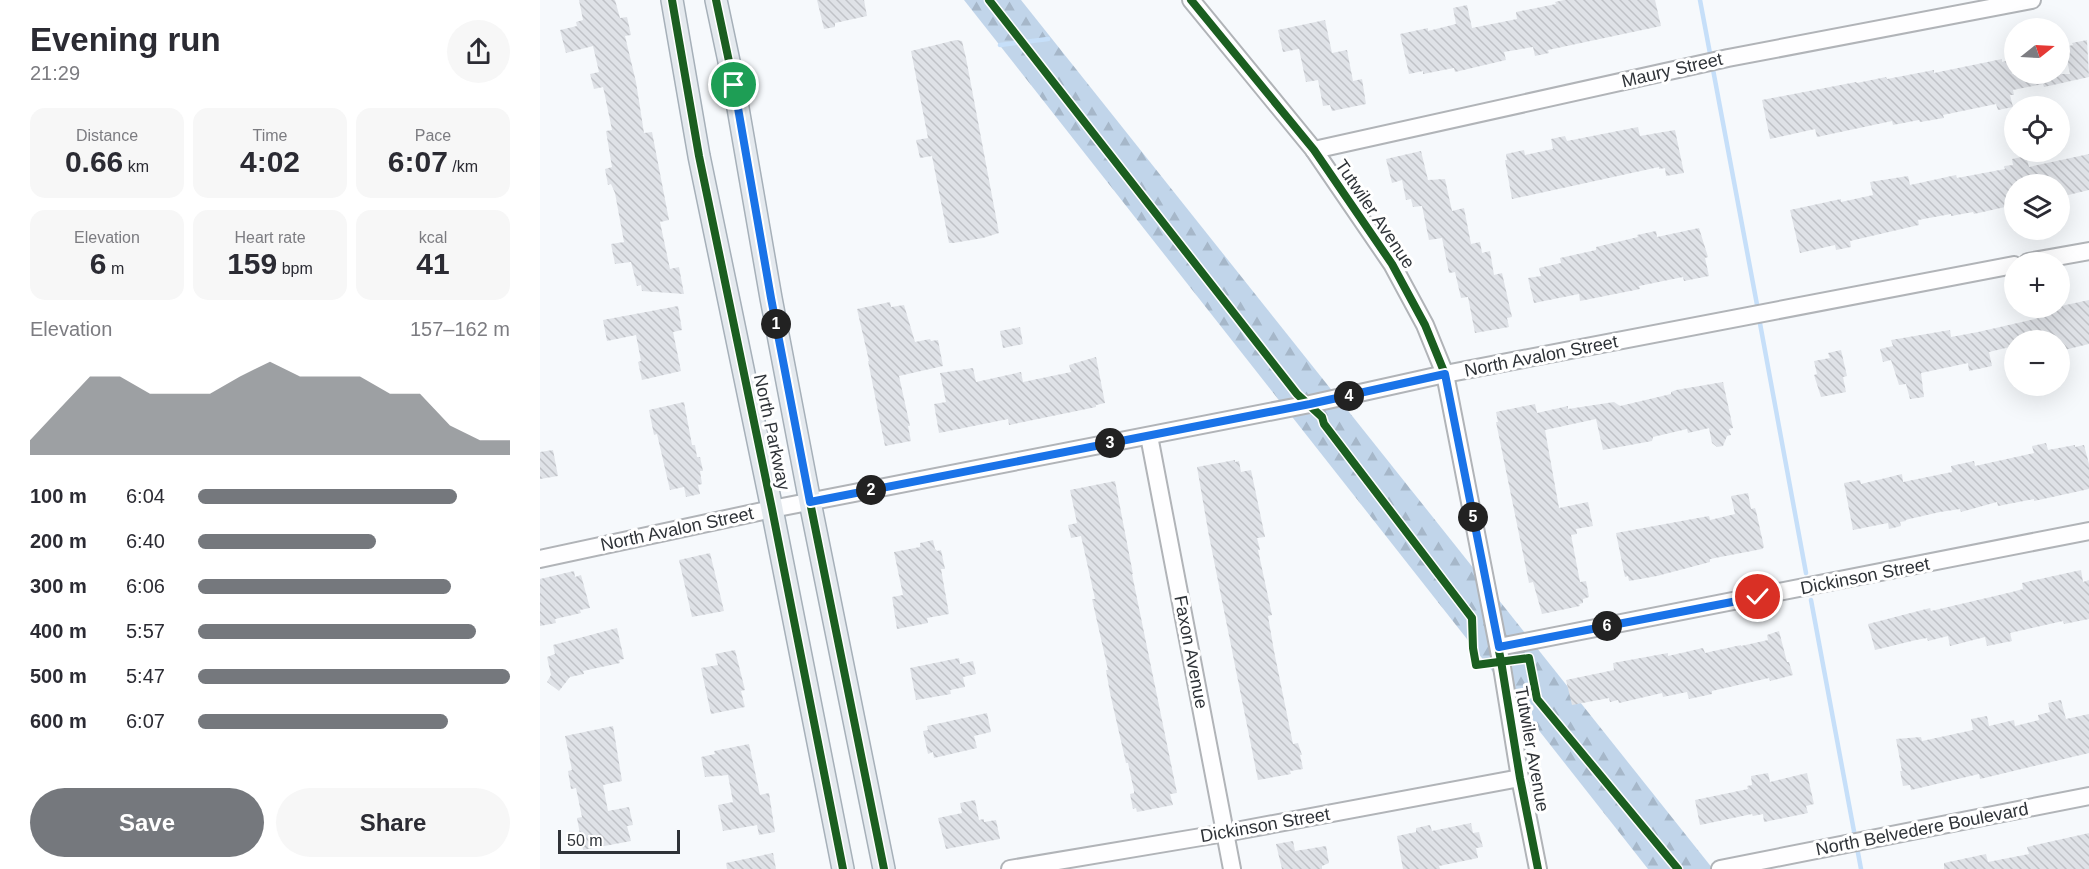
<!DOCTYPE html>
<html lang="en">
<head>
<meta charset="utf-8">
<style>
	:root { --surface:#fff; --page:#f7f7f7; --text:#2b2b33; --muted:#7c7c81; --accent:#75787d }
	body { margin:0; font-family:Helvetica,sans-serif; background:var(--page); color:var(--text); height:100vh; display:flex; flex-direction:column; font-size:22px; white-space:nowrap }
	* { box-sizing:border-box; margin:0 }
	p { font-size:20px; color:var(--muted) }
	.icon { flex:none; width:33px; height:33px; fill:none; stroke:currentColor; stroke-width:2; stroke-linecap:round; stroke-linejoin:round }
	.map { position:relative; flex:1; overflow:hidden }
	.drawer { display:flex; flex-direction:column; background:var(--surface); width:540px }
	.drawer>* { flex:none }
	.needle { width:39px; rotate:72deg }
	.tools { position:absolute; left:1464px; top:18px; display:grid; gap:12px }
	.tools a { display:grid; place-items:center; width:66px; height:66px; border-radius:50%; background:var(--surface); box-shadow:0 6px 24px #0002; font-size:30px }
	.scale { position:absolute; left:18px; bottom:15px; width:122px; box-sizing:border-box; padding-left:6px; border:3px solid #2f3338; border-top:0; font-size:16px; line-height:21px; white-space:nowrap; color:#2f3338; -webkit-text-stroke:4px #fff; paint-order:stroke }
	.pin { position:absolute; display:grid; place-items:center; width:51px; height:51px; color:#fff; margin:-26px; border:3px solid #fff; border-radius:50%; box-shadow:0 2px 6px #0007 }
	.km { position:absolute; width:30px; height:30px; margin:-15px; border-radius:50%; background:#222; color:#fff; font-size:16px; line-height:30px; text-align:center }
	.round { display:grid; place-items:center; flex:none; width:63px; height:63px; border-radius:32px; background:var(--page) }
	.overview { display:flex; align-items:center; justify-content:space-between; height:102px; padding:0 30px }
	h1 { font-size:33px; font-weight:600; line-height:45px }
	.figures { display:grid; grid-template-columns:repeat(3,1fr); gap:9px; height:102px; padding:6px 30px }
	.figures div { display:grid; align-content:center; border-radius:15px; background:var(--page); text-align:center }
	.figures b { font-size:30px; font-weight:600 }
	.figures small { font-size:16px; font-weight:400 }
	.figures p { font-size:16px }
	.chart { height:168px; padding:12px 30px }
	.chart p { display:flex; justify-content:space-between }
	.chart svg { width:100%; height:108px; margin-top:6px; fill:var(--accent); opacity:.7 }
	.button { display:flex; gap:12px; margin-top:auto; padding:12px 30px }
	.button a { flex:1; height:69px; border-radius:36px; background:var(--accent); color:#fff; font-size:24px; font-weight:600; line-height:69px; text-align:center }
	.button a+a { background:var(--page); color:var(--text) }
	ul { padding:0 30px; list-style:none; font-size:20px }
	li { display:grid; grid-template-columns:96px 72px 1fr; align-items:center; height:45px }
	li i { height:15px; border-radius:8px; background:var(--accent) }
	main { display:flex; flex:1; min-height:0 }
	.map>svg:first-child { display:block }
	.forest { fill:url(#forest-firs) }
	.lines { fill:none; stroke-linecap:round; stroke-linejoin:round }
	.stream { stroke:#c6dff9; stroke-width:4.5 }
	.building { fill:url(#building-back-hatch) }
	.minor-casing { stroke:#b1b4b8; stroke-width:20 }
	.major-casing { stroke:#a6b0b9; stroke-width:24 }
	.minor { stroke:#fefeff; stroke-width:16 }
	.major { stroke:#e4e9ee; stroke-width:21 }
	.cycleway-casing { stroke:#fff; stroke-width:11 }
	.cycleway { stroke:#1b5e20; stroke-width:8 }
	.route-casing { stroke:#fff; stroke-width:12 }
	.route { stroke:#1a73e8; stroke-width:8 }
	.labels { text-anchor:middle; stroke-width:6; stroke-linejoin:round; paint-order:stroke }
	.street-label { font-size:18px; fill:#2f3338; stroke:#fff }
</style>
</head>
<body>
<main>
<section class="drawer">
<div class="overview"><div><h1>Evening run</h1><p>21:29</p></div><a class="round"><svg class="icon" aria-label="share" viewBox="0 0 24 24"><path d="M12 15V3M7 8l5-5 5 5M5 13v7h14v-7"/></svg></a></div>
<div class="figures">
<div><p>Distance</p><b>0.66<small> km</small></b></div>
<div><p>Time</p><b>4:02</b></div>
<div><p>Pace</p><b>6:07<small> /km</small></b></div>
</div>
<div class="figures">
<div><p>Elevation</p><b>6<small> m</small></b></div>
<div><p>Heart rate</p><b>159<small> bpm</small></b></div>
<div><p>kcal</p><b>41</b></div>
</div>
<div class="chart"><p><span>Elevation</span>157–162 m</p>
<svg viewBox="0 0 160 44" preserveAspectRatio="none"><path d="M0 44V38L10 25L20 12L30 12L40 19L50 19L60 19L70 12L80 6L90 12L100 12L110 12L120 19L130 19L140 32L150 38L160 38V44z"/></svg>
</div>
<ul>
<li><b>100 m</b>6:04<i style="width:83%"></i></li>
<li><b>200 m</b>6:40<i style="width:57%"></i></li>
<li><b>300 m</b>6:06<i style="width:81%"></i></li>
<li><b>400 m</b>5:57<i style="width:89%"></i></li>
<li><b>500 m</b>5:47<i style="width:100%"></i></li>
<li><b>600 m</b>6:07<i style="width:80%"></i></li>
</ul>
<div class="button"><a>Save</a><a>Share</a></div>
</section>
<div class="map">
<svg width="1549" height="869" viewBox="0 0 1549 869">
	<defs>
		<pattern id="forest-firs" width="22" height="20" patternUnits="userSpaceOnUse" patternTransform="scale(1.5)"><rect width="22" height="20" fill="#c1d5ea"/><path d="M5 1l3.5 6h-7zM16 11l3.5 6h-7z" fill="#a6b7c9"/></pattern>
		<pattern id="building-back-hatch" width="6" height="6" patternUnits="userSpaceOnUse" patternTransform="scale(1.5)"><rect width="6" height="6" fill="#dfe2e7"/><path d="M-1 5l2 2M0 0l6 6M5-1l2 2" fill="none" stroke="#c0c2c7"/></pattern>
	</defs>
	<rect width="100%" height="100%" fill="#f6f9fc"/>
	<!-- forest -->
	<path class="forest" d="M424 0H481L1173 869H1108Z"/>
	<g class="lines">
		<!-- stream -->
		<g class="stream">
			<path d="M1160 0 1218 310"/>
			<path d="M460 45 508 39"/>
			<path d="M1219 318 1266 573"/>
			<path d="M1271 600 1321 869"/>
		</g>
	</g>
	<!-- building -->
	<g class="building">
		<path d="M39 0H75L80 18 87 17 91 35 85 36 96 82 104 133 112 132 129 220 120 222 130 269 139 267 144 294 102 291 101 285 97 286 91 262 75 264 71 244 84 242 75 193 71 184 68 185 65 169 72 167 66 131 72 130 64 91 63 87 54 89 50 74 59 72 53 46 26 53 20 30 37 26 36 22 43 20Z"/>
		<path d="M277 0H324L327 16 295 23V27L284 29Z"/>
		<path d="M1024 0H1115L1121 26 1008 50 1009 53 995 56 993 47 964 52 966 60 915 72 914 68 883 74V71L869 74 860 34 888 28V31L916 24 913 8 927 5 932 28 977 19 976 12 1016 4 1015 2Z"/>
		<path d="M785 20 792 53 807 50 813 81 822 79 826 104 792 111 790 105 783 106 778 80 766 82 759 49 743 52 738 30Z"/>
		<path d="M416 40 422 41 426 58 459 233 443 238 413 243H409L392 156 380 158 376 140 388 138 371 51Z"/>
		<path d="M1547 40 1549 77 1504 87 1503 84 1473 90 1474 95H1470L1473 107 1458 110 1456 104 1403 115 1404 118 1380 122 1379 120 1353 125 1352 121 1277 137 1275 129 1230 139 1222 100 1316 82 1317 83 1346 77 1347 79 1394 70V73L1462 59V62L1470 60 1472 74H1530L1524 47 1533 45 1532 43Z"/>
		<path d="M1098 127 1100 136 1135 130 1144 173 1126 176 1125 168 1119 169V167L972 199 965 160H967L966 154 984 150 985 155 1013 149 1011 139 1025 136 1027 141Z"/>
		<path d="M881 151 888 180 905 179 912 211 924 208 931 244 940 242 942 253 950 251 954 275 962 273 972 317 967 318 969 327 935 333 928 297 921 298 915 272 909 273 902 238 889 240 882 206 873 207 871 199 866 200 862 180 852 183 846 159Z"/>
		<path d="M1549 154V190L1520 197V184H1474V205L1434 214 1433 212 1411 216V214L1378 220 1379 225 1310 241 1311 247 1296 250 1295 245 1260 253 1250 210 1301 199V202L1333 195 1330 182 1368 176 1370 185 1416 175 1417 178 1465 169 1464 166 1473 165 1472 159 1486 156 1489 167Z"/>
		<path d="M1159 228 1168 257 1165 258 1169 276 1144 281 1143 277 1099 286 1100 289 1040 301 1039 294 994 303 988 278 1001 276 999 268 1021 263 1020 258 1056 250V247L1098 237 1097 235 1116 231 1117 237Z"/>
		<path d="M1549 300V344L1520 351V340H1474V346L1449 352 1452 366 1429 371 1428 363 1381 373 1384 397 1370 399 1366 384 1359 385 1351 360 1343 362 1340 349 1353 346 1351 340 1410 330 1411 337 1438 332 1495 319 1508 315 1507 309Z"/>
		<path d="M350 302 351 307 364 305 375 342 390 339 391 341 398 340 403 366 359 376 370 426H368L371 441 345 446 328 361H329L317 309Z"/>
		<path d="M138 306 142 330 133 332 141 371 102 380 98 362 101 361 96 335 67 341 63 320Z"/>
		<path d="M480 327 483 344 463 348 460 331Z"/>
		<path d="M1301 350 1307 376 1303 377 1306 392 1281 397 1274 375 1277 374 1274 361 1290 358 1288 353Z"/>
		<path d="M556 357 565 403 556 405V407L469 425 468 419 399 433 394 404 406 402 400 373 433 368 436 382 481 372 483 382 531 372 529 365Z"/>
		<path d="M1183 382 1193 428 1189 429 1191 435 1187 436 1183 446 1177 447 1172 443 1169 428 1148 433 1147 429 1113 437 1112 441 1063 450 1056 419 1005 430 1019 508 1048 502 1053 526 1036 529 1037 534 1031 535 1040 582 1046 581 1049 597 1043 599V603L1039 604 1040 606 1002 614 993 582 989 583 956 422H958L956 412 995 404 997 413 1028 406V409L1074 402 1080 406 1131 394V392L1136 390Z"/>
		<path d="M144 402 152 445H155L157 457H160L163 471H160L162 484 158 485 160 494 146 497 144 487 130 490 117 434 114 435 109 410Z"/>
		<path d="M1506 443 1508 450 1535 445V447L1544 445 1549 464V489L1494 501V499L1458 506 1457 502 1421 512 1420 509 1400 512 1365 520 1366 521 1360 522 1361 526 1349 529 1348 523 1313 530 1304 483 1320 480 1321 484 1362 474 1363 482 1412 472 1411 466 1434 461 1435 466 1494 453 1492 446Z"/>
		<path d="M13 450 18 476 0 479V452Z"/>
		<path d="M695 460V462L699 461 701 472 711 470 725 537 717 538 720 550H718L732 615 728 616 734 651 753 744 758 743 762 755H760L763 769 750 771 751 774 718 780 669 536 657 467Z"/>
		<path d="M575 481 593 574H592L637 793 630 794 633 805 597 812 596 808 593 809 590 794 594 793V791L588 763H586L570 693 566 670H568L552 599H555L541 536 531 538 528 525 537 523 530 490Z"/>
		<path d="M1208 493 1211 509 1215 508 1216 511 1224 547 1222 549 1170 559V562L1117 576 1089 581 1088 576 1085 577 1076 533 1169 516 1170 520 1195 514 1191 496Z"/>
		<path d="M393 540 395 549 397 551 401 550 405 569H401L409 614 387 618 388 623 357 629 352 597 363 595 354 552 380 547V543Z"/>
		<path d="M170 553 184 611 152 617 139 560Z"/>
		<path d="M1541 570 1543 582 1549 580V619L1524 624 1523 621 1470 633 1472 641 1447 646 1445 637 1410 646 1408 636 1388 641 1387 638 1376 640 1335 650 1328 624 1390 608 1391 611 1472 592 1483 589 1482 583Z"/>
		<path d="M34 571 35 577 41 575 50 608 40 610 41 613 15 619 16 623 0 626V579Z"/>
		<path d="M77 628 84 659 79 660 80 663 43 671 44 674 30 677 19 691 7 682 11 675 7 657 15 654 13 645Z"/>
		<path d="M1239 631 1247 662H1249L1253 675 1230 681 1229 678 1172 691V694L1149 699 1147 692 1123 697 1122 693 1079 703 1078 700 1070 702 1069 698 1032 705 1026 680 1074 670 1073 663 1128 653V656L1163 648 1165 653 1201 645V646L1228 640 1227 635Z"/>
		<path d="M195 650 205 690 201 691 205 707 171 714 161 668 178 665 175 654Z"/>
		<path d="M419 658 420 664 433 661 436 674 423 677 425 687 410 690 411 694 376 700 370 668Z"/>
		<path d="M1521 700 1526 719 1549 714V753L1440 779 1439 774 1371 790 1370 785 1363 786 1360 771H1362L1356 739 1381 737 1382 741 1433 730 1431 719 1447 716 1449 726 1474 720 1475 726 1499 720 1498 715 1510 712 1508 703Z"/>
		<path d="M447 713 451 732 434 736 437 748 394 758 393 752 388 754 383 731 388 730 387 726Z"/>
		<path d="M73 726 82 781 63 785 68 811 89 807 93 825 87 826 91 841 43 850 37 818 42 817 36 788 31 789 28 771 32 770 25 736Z"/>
		<path d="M209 744 220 795 229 793 235 832 219 835 217 825 183 831 178 805 193 802 188 775 165 777 161 757 175 754 174 751Z"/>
		<path d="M1228 773 1230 782 1267 773 1274 804 1266 806 1268 813 1224 822 1223 814 1213 816 1212 814 1160 825 1155 800 1208 789 1207 786 1212 785 1211 776Z"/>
		<path d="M435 800 439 820 444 819V822L456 820 460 839 406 849 398 818 422 813 420 803Z"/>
		<path d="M931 823 933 833 939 832 943 847 936 848 938 858 899 866 900 869H863L857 836 876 832V828L890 825 892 831Z"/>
		<path d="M1549 833V869H1404V863L1446 854 1448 862 1489 854 1487 847Z"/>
		<path d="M753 841 755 851 786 846 789 863 782 866V869H742L736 844Z"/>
		<path d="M233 853 236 869H187L186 863Z"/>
	</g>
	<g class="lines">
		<!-- minor casing -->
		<g class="minor-casing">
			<g id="minor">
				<path d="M651 0 774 150 852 264 885 325 905 374 961 661 980 778 998 869"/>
				<path d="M774 150 1188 58 1492 0"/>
				<path d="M1488 262 1549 251"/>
				<path d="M609 436 692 869"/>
				<path d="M0 559 232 509 770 404 905 374 1474 265"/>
				<path d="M959 647 1549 531"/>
				<path d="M470 869 685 833 980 778"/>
				<path d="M1180 869 1549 796"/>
			</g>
		</g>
		<!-- major casing -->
		<g class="major-casing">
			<g id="major">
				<path d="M132 0 159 156 232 509 303 869"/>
				<path d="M176 0 194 85 231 298 270 502 344 869"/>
			</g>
		</g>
		<!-- minor -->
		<use href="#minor" class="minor"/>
		<!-- major -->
		<use href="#major" class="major"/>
		<!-- cycleway casing -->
		<g class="cycleway-casing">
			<g id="cycleway">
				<path d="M132 0 159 156 232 509 303 869"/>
				<path d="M176 0 194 85 231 298 270 502 344 869"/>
				<path d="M449 0 757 394 782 417 784 424 932 618 933 648 936 665 989 658 997 699 1138 869"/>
				<path d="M651 0 774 150 852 264 885 325 905 374 961 661 980 778 998 869"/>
			</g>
		</g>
		<!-- cycleway -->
		<use href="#cycleway" class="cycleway"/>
	</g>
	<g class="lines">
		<!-- route casing -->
		<g class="route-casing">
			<path id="route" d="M194 85 231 298 270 502 770 404 905 374 959 647 1218 597"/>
		</g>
		<!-- route -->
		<use href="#route" class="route"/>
	</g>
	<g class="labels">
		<!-- street labels -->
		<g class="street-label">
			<text transform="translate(1132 70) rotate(-13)" y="6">Maury Street</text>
			<text transform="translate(835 214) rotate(56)" y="6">Tutwiler Avenue</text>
			<text transform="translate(1001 356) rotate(-11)" y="6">North Avalon Street</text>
			<text transform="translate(232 432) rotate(78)" y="6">North Parkway</text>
			<text transform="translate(137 529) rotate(-12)" y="6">North Avalon Street</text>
			<text transform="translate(1325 576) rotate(-11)" y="6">Dickinson Street</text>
			<text transform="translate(651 652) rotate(79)" y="6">Faxon Avenue</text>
			<text transform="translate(992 749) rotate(80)" y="6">Tutwiler Avenue</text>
			<text transform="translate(725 825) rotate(-10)" y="6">Dickinson Street</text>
			<text transform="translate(1382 829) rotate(-11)" y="6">North Belvedere Boulevard</text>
		</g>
	</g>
</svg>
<div class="tools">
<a><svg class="needle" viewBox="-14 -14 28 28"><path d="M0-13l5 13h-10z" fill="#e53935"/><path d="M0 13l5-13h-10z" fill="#7c7c81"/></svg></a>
<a><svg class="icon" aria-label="locate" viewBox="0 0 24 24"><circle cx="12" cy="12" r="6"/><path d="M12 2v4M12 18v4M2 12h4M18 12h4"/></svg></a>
<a><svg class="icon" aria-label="layers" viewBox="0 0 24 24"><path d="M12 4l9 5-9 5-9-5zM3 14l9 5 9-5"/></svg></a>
<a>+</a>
<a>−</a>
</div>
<div class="scale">50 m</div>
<div class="pin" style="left:194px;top:85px;background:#1e9e55"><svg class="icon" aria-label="arrive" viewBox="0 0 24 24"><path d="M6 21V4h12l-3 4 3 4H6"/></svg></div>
<div class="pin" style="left:1218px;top:597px;background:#d93025"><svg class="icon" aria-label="check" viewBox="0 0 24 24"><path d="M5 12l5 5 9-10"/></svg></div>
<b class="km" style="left:236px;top:324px">1</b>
<b class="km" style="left:331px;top:490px">2</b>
<b class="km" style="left:570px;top:443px">3</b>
<b class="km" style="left:809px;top:396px">4</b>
<b class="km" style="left:933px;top:517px">5</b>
<b class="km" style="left:1067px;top:626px">6</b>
</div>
</main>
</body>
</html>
